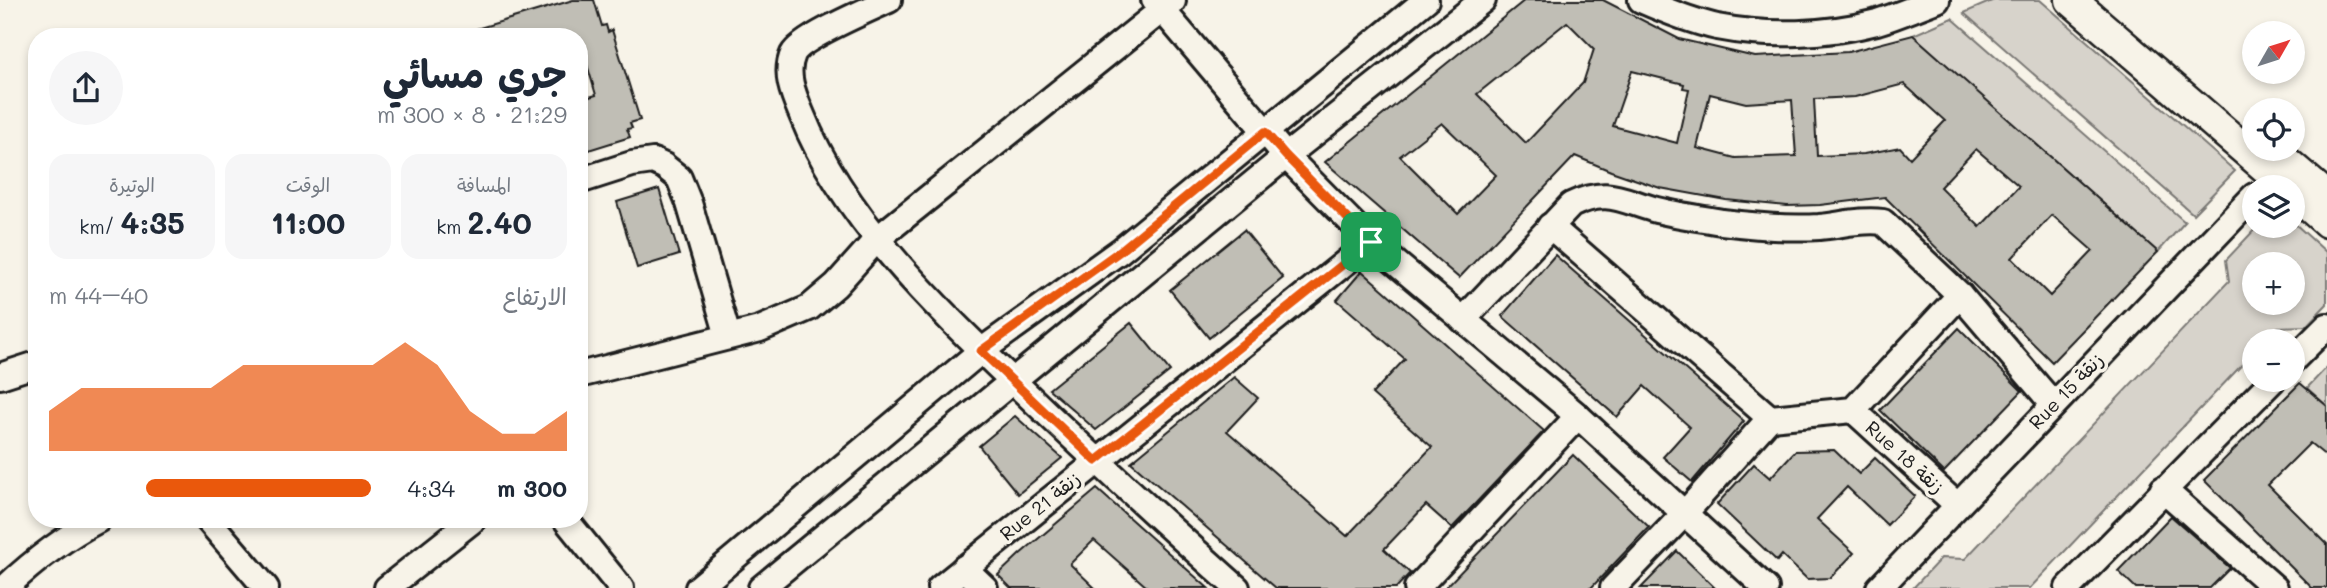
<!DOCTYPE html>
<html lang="ar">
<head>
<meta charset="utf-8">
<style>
	:root { --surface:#fff; --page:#f6f6f7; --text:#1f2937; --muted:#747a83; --accent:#ea580c }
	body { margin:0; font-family:Mali,"Playpen Sans Arabic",sans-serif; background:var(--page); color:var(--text); direction:rtl; height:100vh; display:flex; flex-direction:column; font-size:26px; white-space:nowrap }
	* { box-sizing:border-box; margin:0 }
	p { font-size:23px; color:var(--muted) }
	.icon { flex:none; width:38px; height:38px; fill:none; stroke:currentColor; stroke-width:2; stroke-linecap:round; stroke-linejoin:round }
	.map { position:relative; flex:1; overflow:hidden; direction:ltr }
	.side { position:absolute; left:28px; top:28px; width:560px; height:500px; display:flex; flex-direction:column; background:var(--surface); border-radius:28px; box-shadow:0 4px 10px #0003; direction:rtl }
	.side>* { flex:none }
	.needle { width:46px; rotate:51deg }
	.buttons { position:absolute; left:2242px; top:21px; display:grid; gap:14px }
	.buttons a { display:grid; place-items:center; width:63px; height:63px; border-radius:50%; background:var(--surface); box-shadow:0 4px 10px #0003; font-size:35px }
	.pin { position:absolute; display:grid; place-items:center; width:60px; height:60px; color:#fff; margin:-30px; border-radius:14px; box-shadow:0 4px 10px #0006 }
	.round { display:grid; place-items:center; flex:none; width:74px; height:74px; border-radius:37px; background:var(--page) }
	.head { display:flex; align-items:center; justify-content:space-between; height:119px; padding:0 21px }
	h1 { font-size:38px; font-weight:700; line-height:52px }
	.figures { display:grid; grid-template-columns:repeat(3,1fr); gap:10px; height:119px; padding:7px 21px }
	.figures div { display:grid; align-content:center; border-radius:18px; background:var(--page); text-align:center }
	.figures b { font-size:30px; font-weight:700 }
	.figures small { font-size:19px; font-weight:400 }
	.figures p { font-size:19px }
	.chart { height:196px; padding:14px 21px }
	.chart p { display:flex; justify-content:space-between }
	.chart svg { width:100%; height:126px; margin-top:7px; fill:var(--accent); opacity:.7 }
	ul { padding:0 21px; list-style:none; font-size:23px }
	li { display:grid; grid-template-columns:112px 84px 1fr; align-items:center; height:52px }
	li i { height:18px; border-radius:9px; background:var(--accent) }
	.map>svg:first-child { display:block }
	.green { fill:#d7d3cb; stroke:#7a7874; stroke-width:2; fill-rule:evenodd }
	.building { fill:#c0beb5; stroke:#1c1c1c; stroke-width:2; fill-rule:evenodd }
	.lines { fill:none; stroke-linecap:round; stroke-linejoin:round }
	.minor-casing { stroke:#1c1c1c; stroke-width:30 }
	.major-casing { stroke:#1c1c1c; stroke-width:35 }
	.minor { stroke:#f7f3e8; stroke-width:24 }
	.major { stroke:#f7f3e8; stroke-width:30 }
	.route-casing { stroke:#fff; stroke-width:14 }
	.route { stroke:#ea580c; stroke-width:9 }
	.labels { text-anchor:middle; stroke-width:7; stroke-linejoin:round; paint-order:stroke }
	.street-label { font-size:19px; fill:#1c1c1c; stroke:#f7f3e8 }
</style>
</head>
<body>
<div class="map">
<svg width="2327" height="588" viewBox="0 0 2327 588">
	<rect width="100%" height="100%" fill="#f7f3e8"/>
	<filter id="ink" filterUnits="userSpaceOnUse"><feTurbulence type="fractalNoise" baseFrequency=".0143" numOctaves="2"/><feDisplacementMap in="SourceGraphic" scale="14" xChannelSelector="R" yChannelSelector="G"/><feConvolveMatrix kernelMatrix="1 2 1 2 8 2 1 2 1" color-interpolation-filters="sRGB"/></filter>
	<g filter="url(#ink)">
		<!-- green -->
		<g class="green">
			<path d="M1994 0H2040L2235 171 2193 214 1964 13Z"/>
			<path d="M1952 18 2185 222 2158 252 1913 35Z"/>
			<path d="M2293 222 2327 253V304L2306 326 2278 327 2265 341H2254V352L2030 588H1913L1941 558 1965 559 2229 281 2226 260 2258 226H2292ZM2254 264H2292V303H2254Z"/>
			<path d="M2327 367V406L2307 388Z"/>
		</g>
		<!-- building -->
		<g class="building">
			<path d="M573 0H594L602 26 606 25 608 32 612 30 640 120 630 123 632 128 627 129 630 137 579 153V100L596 95 579 37H466V32Z"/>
			<path d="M1525 0H1603L1679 39 1755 57 1848 52 1913 35 2158 252 2052 362 1885 197 1820 205 1787 206 1726 200 1660 188 1611 171 1575 156 1459 278 1325 162ZM1567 22 1594 49 1583 83 1526 143 1477 94ZM1632 71 1684 84 1683 88 1689 89 1677 143 1613 126ZM1904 84 1945 121 1910 158 1900 147 1864 154 1817 156 1814 99 1855 97ZM1710 94 1746 103 1792 100 1796 156 1735 158 1697 148ZM1442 123 1496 175 1458 214 1400 156ZM1976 149 2019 186 1980 227 1940 187ZM2052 215 2093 251 2050 296 2012 258Z"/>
			<path d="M659 189 679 255 637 268 617 202Z"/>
			<path d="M1244 230 1283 278 1209 338 1170 290Z"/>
			<path d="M1555 255 1744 421 1692 482 1663 457 1690 427 1644 386 1617 417 1502 316Z"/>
			<path d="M1362 271 1544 431 1452 528 1426 505 1384 549 1410 573 1396 588H1276L1131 462 1234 377 1258 398 1227 431 1347 536 1432 447 1372 394 1405 359 1337 300Z"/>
			<path d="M1131 323 1170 371 1096 430 1049 389Z"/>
			<path d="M1959 328 2022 391 1944 472 1880 410Z"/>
			<path d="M2300 383 2327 406V457L2310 443 2268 485 2327 544V588H2312L2204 480Z"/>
			<path d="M1015 416 1062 458 1018 494 979 446Z"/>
			<path d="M1834 450 1859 474 1875 458 1915 496 1887 525 1847 487 1817 519 1854 553 1830 578 1807 579 1782 555 1777 561 1717 504 1754 464 1770 478 1795 451Z"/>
			<path d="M1573 455 1649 527 1591 588H1445Z"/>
			<path d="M1097 489 1154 540 1208 588H1148L1094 540 1070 564 1095 588H1011L998 575 1019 555Z"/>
			<path d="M2171 516 2230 568 2210 588H2136L2118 571Z"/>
			<path d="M1677 551 1715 588H1641Z"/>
		</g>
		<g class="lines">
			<!-- minor casing -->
			<g class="minor-casing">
				<g id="minor">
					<path d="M889 0C870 9 801 38 793 54 784 74 794 96 802 115 843 218 936 307 1015 383 1088 453 1162 521 1237 588"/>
					<path d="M1154 0 1286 156 1371 242 1578 416 1766 588"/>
					<path d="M1641 0C1666 11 1691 21 1717 27 1768 37 1827 35 1877 22 1897 16 1917 7 1937 0"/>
					<path d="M579 181 632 164 653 161 664 166 679 178 689 203 728 336"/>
					<path d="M1550 226 1770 418 1853 410 1960 295"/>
					<path d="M1463 320 1571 205C1606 188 1619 199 1653 209 1675 215 1700 218 1722 222 1754 226 1787 229 1819 227 1841 225 1862 219 1883 222L1960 295 2053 404"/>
					<path d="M2292 361 2327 326"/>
					<path d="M579 375 760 329 809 308 836 285 877 239 1173 1"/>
					<path d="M0 376 37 364"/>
					<path d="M1853 410 1957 505"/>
					<path d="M2163 489 2275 588"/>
					<path d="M208 520 266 588"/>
					<path d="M566 520 621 588"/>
					<path d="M964 568 985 588"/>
					<path d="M5 588C34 561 63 538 98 520"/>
					<path d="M387 588 473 520"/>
					<path d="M698 588 981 351 1120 251 1426 0"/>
					<path d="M761 588 1286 156 1483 0"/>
					<path d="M940 588 1371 242"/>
					<path d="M1417 588 1578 416"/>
					<path d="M1613 588 1685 513 1770 418"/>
					<path d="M1879 588 2254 196"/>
					<path d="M2068 588 2273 380"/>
				</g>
			</g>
			<!-- major casing -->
			<g class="major-casing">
				<g id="major">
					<path d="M2071 0 2288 187"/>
					<path d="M2277 154 2327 197"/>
					<path d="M2293 192 2327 222"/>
				</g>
			</g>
			<!-- minor -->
			<use href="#minor" class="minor"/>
			<!-- major -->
			<use href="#major" class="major"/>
		</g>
	</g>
	<g class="lines" filter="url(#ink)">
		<!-- route casing -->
		<g class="route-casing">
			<path id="route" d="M1265 132 1286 156 1371 242 1096 461 981 351 1120 251Z"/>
		</g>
		<!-- route -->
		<use href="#route" class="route"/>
	</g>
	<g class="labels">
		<!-- street labels -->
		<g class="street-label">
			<text transform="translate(2066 391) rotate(-46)" y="7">Rue 15 زنقة</text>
			<text transform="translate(1905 457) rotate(42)" y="7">Rue 18 زنقة</text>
			<text transform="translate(1040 506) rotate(-39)" y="7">Rue 21 زنقة</text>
		</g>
	</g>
</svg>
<div class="buttons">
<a><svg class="needle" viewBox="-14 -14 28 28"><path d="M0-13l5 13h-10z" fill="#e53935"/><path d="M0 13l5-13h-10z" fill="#747a83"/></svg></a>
<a><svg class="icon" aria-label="locate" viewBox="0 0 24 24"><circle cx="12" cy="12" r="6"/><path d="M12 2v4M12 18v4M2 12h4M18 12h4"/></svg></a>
<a><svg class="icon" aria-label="layers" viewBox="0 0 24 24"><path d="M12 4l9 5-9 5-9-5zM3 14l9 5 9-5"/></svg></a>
<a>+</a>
<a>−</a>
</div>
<div class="pin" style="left:1371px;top:242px;background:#1e9e55"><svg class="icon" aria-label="arrive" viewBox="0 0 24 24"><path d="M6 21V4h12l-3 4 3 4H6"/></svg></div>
<section class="side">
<div class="head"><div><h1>جري مسائي</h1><p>21:29 · 8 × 300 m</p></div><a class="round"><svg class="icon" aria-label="share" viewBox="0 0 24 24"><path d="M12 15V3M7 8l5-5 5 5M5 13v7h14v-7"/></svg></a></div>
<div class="figures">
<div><p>المسافة</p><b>2.40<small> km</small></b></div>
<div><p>الوقت</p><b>11:00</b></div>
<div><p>الوتيرة</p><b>4:35<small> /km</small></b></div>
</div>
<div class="chart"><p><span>الارتفاع</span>40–44 m</p>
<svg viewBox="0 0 160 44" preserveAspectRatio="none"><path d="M0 44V30L10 22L20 22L30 22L40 22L50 22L60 14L70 14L80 14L90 14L100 14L110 6L120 14L130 30L140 38L150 38L160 30V44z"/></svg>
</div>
<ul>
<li><b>300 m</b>4:34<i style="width:70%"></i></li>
</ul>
</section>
</div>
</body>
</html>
